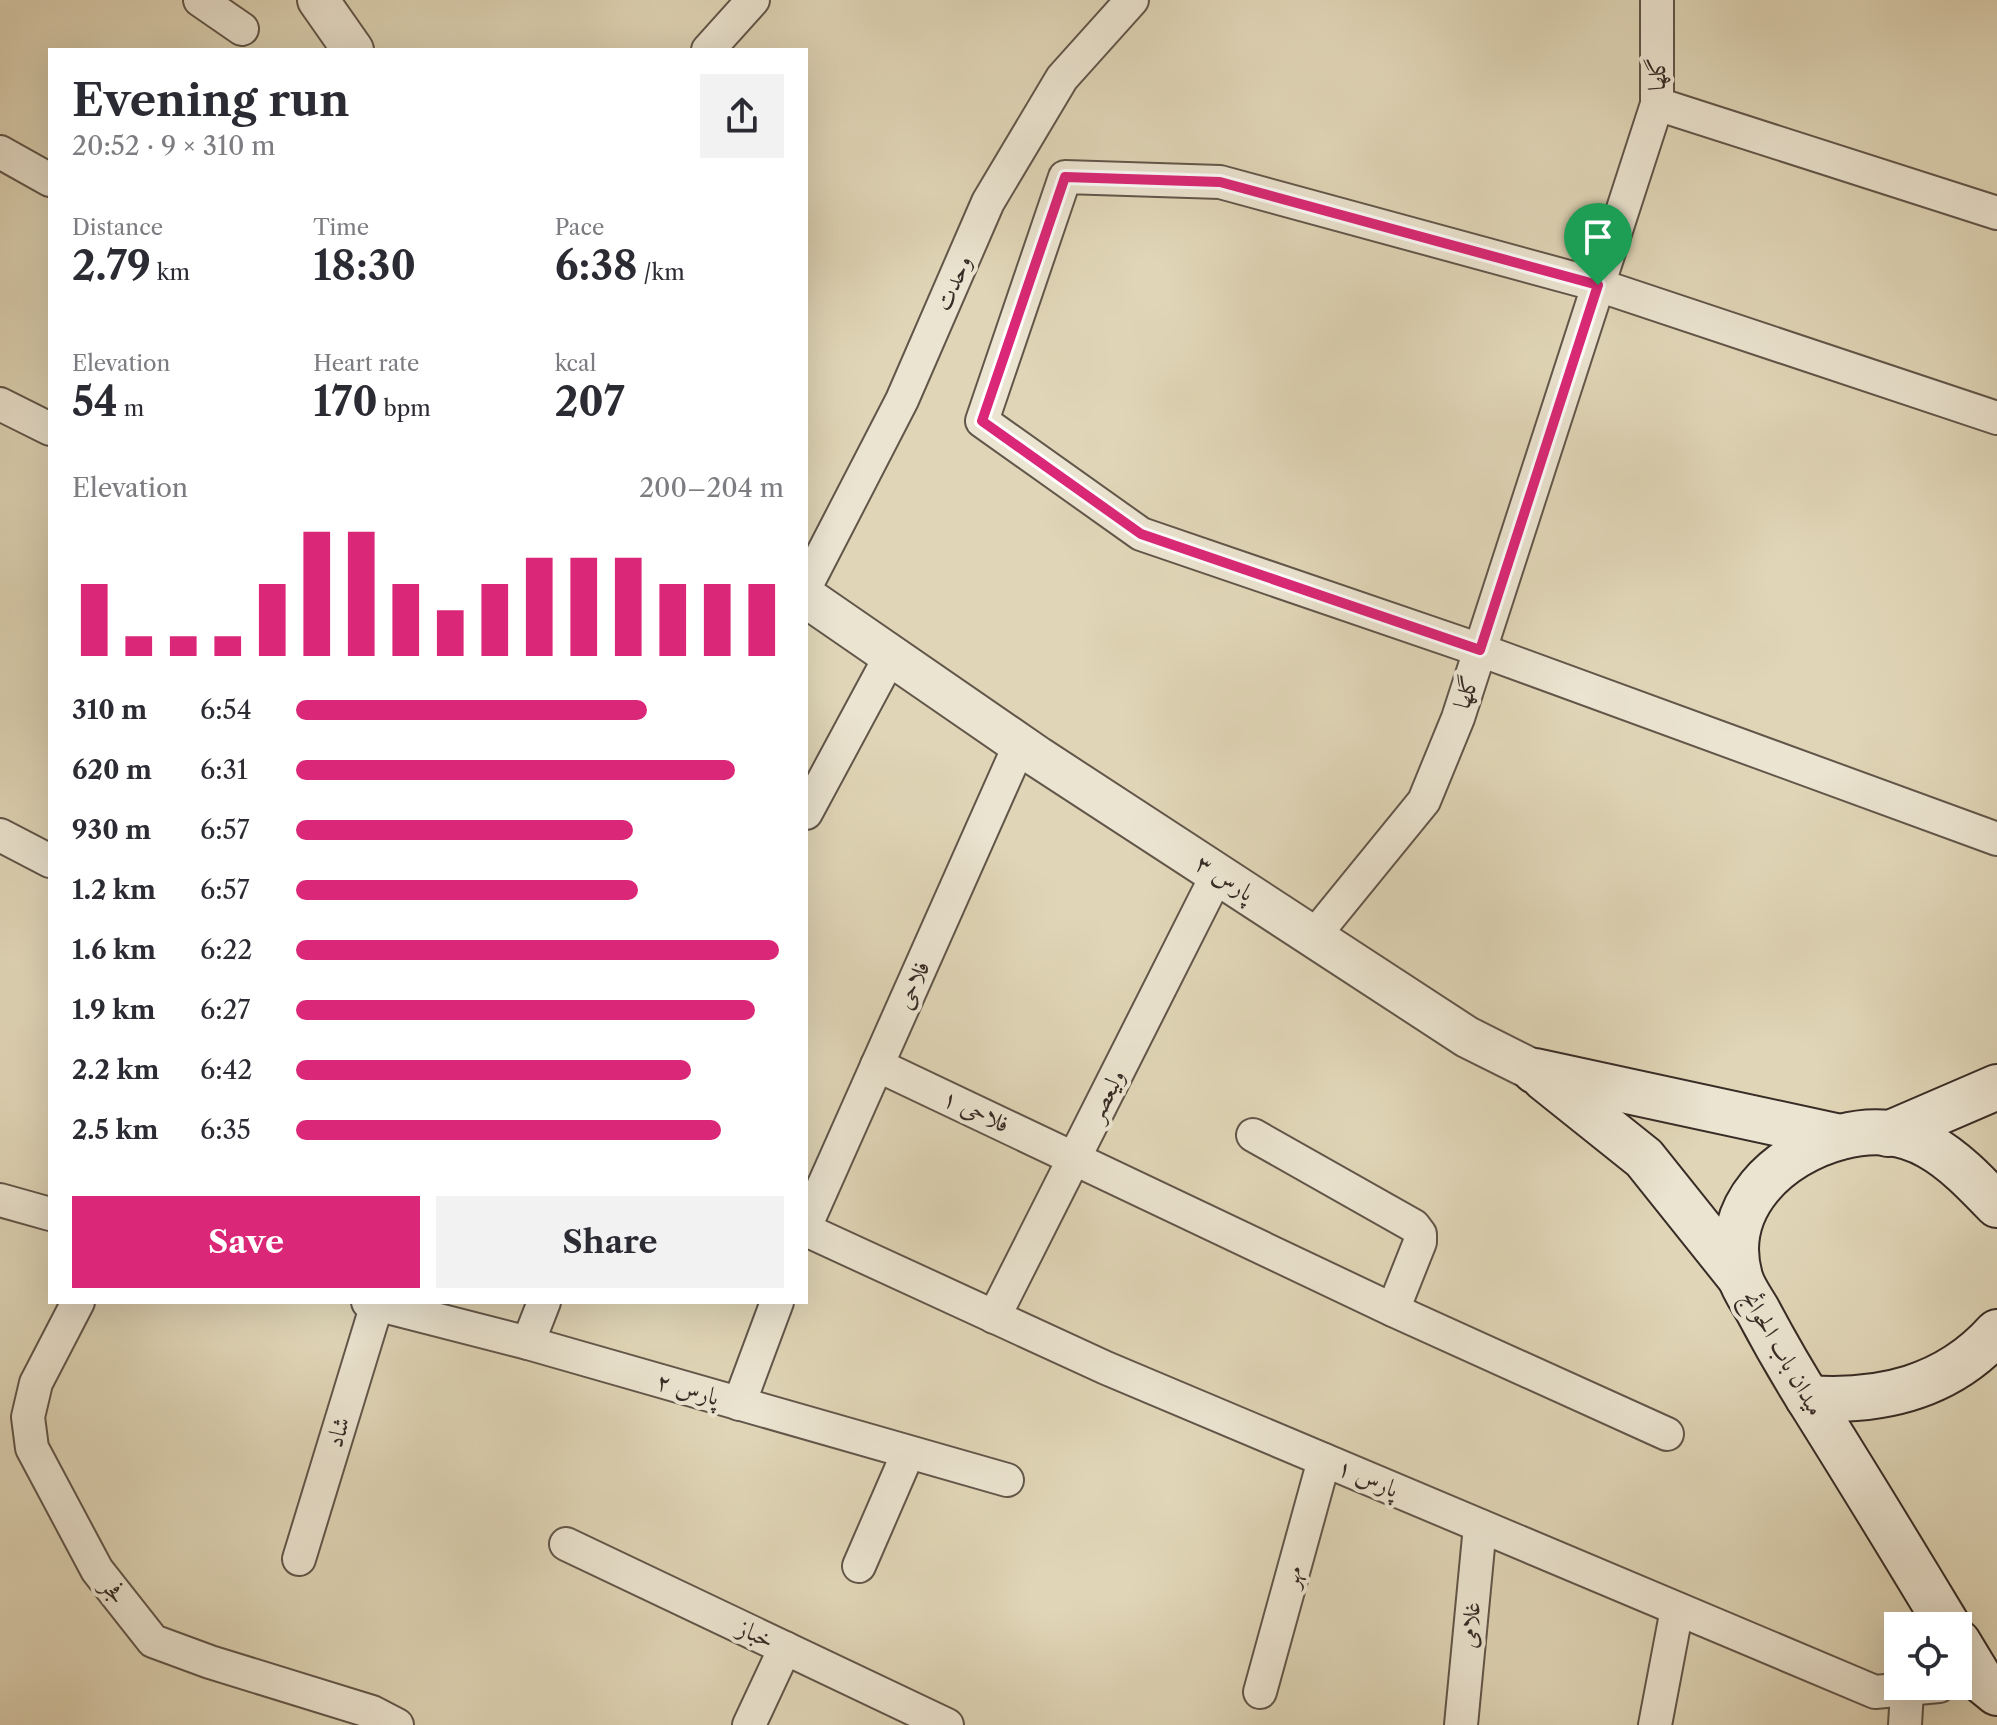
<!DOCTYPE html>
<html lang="en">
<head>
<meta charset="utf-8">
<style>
	:root { --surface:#fff; --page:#f2f2f3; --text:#2b2b33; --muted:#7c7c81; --accent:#db2777 }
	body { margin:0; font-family:"Libre Caslon Text",Amiri,serif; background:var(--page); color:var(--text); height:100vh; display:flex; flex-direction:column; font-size:30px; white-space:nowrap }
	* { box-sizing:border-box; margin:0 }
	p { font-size:26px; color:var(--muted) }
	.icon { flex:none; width:44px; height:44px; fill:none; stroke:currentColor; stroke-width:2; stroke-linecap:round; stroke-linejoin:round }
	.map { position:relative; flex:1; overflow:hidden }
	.details { position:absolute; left:48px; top:48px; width:760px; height:1256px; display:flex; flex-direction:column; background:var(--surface); border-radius:0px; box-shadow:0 8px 32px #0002 }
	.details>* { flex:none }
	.controls { position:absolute; left:1884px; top:1612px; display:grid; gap:16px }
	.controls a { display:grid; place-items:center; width:88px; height:88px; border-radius:0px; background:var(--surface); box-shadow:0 8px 32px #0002; font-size:40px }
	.pin { position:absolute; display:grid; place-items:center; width:68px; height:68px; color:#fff; margin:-82px -34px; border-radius:50% 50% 50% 0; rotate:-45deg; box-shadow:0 0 8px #0007 }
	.pin .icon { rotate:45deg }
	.round { display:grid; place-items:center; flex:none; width:84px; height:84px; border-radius:0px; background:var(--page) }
	.overview { display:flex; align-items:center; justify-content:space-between; height:136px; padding:0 24px }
	h1 { font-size:44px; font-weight:700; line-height:60px }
	.figures { display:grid; grid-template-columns:repeat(3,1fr); gap:12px; height:136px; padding:8px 24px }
	.figures div { display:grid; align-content:center }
	.figures b { font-size:40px; font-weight:700 }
	.figures small { font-size:22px; font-weight:400 }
	.figures p { font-size:22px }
	.chart { height:224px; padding:16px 24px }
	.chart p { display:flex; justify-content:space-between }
	.chart svg { width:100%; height:144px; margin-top:8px; stroke:var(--accent); stroke-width:6 }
	.primary-button { display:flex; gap:16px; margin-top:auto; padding:16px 24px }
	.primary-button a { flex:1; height:92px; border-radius:0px; background:var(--accent); color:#fff; font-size:32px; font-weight:700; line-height:92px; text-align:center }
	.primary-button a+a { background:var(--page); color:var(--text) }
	ul { padding:0 24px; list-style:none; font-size:26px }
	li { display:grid; grid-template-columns:128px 96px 1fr; align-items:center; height:60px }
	li i { height:20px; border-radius:10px; background:var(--accent) }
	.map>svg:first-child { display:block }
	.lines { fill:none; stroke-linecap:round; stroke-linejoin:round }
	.minor-casing { stroke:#62564a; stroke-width:36 }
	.tertiary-casing { stroke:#62564a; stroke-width:44 }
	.secondary-casing { stroke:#382c26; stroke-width:48 }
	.minor { stroke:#ebe4d0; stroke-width:32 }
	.tertiary { stroke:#ebe4d0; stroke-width:40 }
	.secondary { stroke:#ebe4d0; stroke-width:44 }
	.route-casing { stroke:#fff; stroke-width:16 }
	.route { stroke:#db2777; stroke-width:10 }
	.labels { text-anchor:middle; stroke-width:8; stroke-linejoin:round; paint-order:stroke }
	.street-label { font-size:24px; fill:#382c26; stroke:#ebe4d0 }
</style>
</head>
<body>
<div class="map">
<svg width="1997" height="1725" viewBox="0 0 1997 1725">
	<rect width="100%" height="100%" fill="#e0d6b7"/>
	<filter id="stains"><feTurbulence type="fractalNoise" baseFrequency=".0025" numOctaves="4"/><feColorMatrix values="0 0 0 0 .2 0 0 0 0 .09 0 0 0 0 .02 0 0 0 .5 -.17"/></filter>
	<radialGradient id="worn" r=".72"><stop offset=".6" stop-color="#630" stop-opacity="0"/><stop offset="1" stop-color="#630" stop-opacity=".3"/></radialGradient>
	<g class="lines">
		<!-- minor casing -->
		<g class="minor-casing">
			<g id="minor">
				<path d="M200 0 242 29"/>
				<path d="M708 50 753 0"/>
				<path d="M1657 104 1997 213"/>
				<path d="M0 152 50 180"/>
				<path d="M0 404 50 429"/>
				<path d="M1997 418 1598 285 1220 182 1065 177 982 421 1141 534 1480 650 1997 839"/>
				<path d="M806 586 902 400 988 202 1062 78 1132 0"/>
				<path d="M806 813 891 655"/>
				<path d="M0 835 50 861"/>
				<path d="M1314 936 1424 801 1458 718 1657 104V0"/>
				<path d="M877 1065 1393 1310 1667 1434"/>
				<path d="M1253 1135 1414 1226 1420 1234V1242L1393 1310"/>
				<path d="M0 1200 50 1214"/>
				<path d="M806 1225 1020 744"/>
				<path d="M806 1230 1106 1368 1875 1692 1939 1686"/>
				<path d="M78 1302 36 1383 28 1417 32 1448 97 1570 153 1641 210 1662 372 1712 397 1725"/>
				<path d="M368 1302 528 1343 1007 1480"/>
				<path d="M994 1317 1218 873"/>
				<path d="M528 1343 544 1302"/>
				<path d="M739 1404 777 1302"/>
				<path d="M566 1544 947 1725"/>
				<path d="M299 1559 377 1304"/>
				<path d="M859 1566 908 1453"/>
				<path d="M1260 1692 1324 1460"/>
				<path d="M749 1725 785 1648"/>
				<path d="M1461 1725 1480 1526"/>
				<path d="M1655 1725 1677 1609"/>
				<path d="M1905 1725 1907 1691"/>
			</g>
		</g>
		<!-- tertiary casing -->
		<g class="tertiary-casing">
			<g id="tertiary">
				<path d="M318 0 353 50"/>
				<path d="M806 597 1038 757 1467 1037 1535 1071"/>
			</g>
		</g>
		<!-- secondary casing -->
		<g class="secondary-casing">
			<g id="secondary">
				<path d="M1535 1071 1840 1137"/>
				<path d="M1544 1078 1644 1158 1740 1278"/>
				<path d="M1888 1134 1997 1087"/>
				<path d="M1808 1398C1880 1403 1947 1388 1997 1332"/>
				<path d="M1948 1626C1904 1553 1860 1481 1815 1409 1794 1376 1775 1343 1757 1309 1751 1299 1743 1288 1740 1277 1720 1207 1779 1153 1841 1137 1913 1118 1952 1158 1997 1205"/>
				<path d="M1958 1642 1981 1680 1997 1693"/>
			</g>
		</g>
		<!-- minor -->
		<use href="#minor" class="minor"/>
		<!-- tertiary -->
		<use href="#tertiary" class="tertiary"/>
		<!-- secondary -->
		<use href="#secondary" class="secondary"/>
	</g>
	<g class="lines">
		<!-- route casing -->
		<g class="route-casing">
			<path id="route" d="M1065 177 1220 182 1598 285 1480 650 1141 534 982 421Z"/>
		</g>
		<!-- route -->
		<use href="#route" class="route"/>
	</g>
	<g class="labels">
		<!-- street labels -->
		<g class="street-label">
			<text transform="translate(1657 74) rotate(-90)" y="8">گلها</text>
			<text transform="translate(953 283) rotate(-67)" y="8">وحدت</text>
			<text transform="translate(1466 692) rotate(-72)" y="8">گلها</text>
			<text transform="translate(1225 878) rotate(33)" y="8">پارس ۳</text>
			<text transform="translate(913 985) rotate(-66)" y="8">فلاحی</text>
			<text transform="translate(1106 1095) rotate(-63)" y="8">ولیعصر</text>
			<text transform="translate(976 1111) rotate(25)" y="8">فلاحی ۱</text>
			<text transform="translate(1783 1353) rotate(60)" y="8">میدان باب الحوائج</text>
			<text transform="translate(688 1389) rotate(16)" y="8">پارس ۲</text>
			<text transform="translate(338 1432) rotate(-73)" y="8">شاد</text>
			<text transform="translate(1368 1478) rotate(23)" y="8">پارس ۱</text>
			<text transform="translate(1292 1576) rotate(-74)" y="8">مهر</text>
			<text transform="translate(114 1591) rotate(52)" y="8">فجر</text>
			<text transform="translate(1470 1625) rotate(-85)" y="8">غلامی</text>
			<text transform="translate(756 1634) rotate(25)" y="8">خباز</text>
		</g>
	</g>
	<rect width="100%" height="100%" filter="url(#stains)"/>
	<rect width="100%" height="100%" fill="url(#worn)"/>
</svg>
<div class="controls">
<a><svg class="icon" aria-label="locate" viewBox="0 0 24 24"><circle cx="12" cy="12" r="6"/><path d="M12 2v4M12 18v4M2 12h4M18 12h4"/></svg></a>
</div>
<div class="pin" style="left:1598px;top:285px;background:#1e9e55"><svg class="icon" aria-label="arrive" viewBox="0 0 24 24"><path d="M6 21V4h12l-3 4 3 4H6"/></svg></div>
<section class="details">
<div class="overview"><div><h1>Evening run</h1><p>20:52 · 9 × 310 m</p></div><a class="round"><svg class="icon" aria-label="share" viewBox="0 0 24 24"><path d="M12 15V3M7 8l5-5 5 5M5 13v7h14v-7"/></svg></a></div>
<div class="figures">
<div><p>Distance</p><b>2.79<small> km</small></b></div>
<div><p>Time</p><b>18:30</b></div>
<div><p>Pace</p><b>6:38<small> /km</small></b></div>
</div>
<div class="figures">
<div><p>Elevation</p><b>54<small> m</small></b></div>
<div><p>Heart rate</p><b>170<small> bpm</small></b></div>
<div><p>kcal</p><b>207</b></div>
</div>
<div class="chart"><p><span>Elevation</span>200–204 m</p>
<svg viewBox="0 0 160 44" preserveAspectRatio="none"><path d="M5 44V22M15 44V38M25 44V38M35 44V38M45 44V22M55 44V6M65 44V6M75 44V22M85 44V30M95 44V22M105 44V14M115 44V14M125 44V14M135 44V22M145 44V22M155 44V22"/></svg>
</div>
<ul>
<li><b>310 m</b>6:54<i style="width:72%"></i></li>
<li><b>620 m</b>6:31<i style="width:90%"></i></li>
<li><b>930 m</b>6:57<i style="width:69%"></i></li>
<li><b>1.2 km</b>6:57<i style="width:70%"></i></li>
<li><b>1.6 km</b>6:22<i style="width:99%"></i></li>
<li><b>1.9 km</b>6:27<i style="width:94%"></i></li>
<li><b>2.2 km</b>6:42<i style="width:81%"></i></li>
<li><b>2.5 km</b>6:35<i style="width:87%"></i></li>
</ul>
<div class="primary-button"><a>Save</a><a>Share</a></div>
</section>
</div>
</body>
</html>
